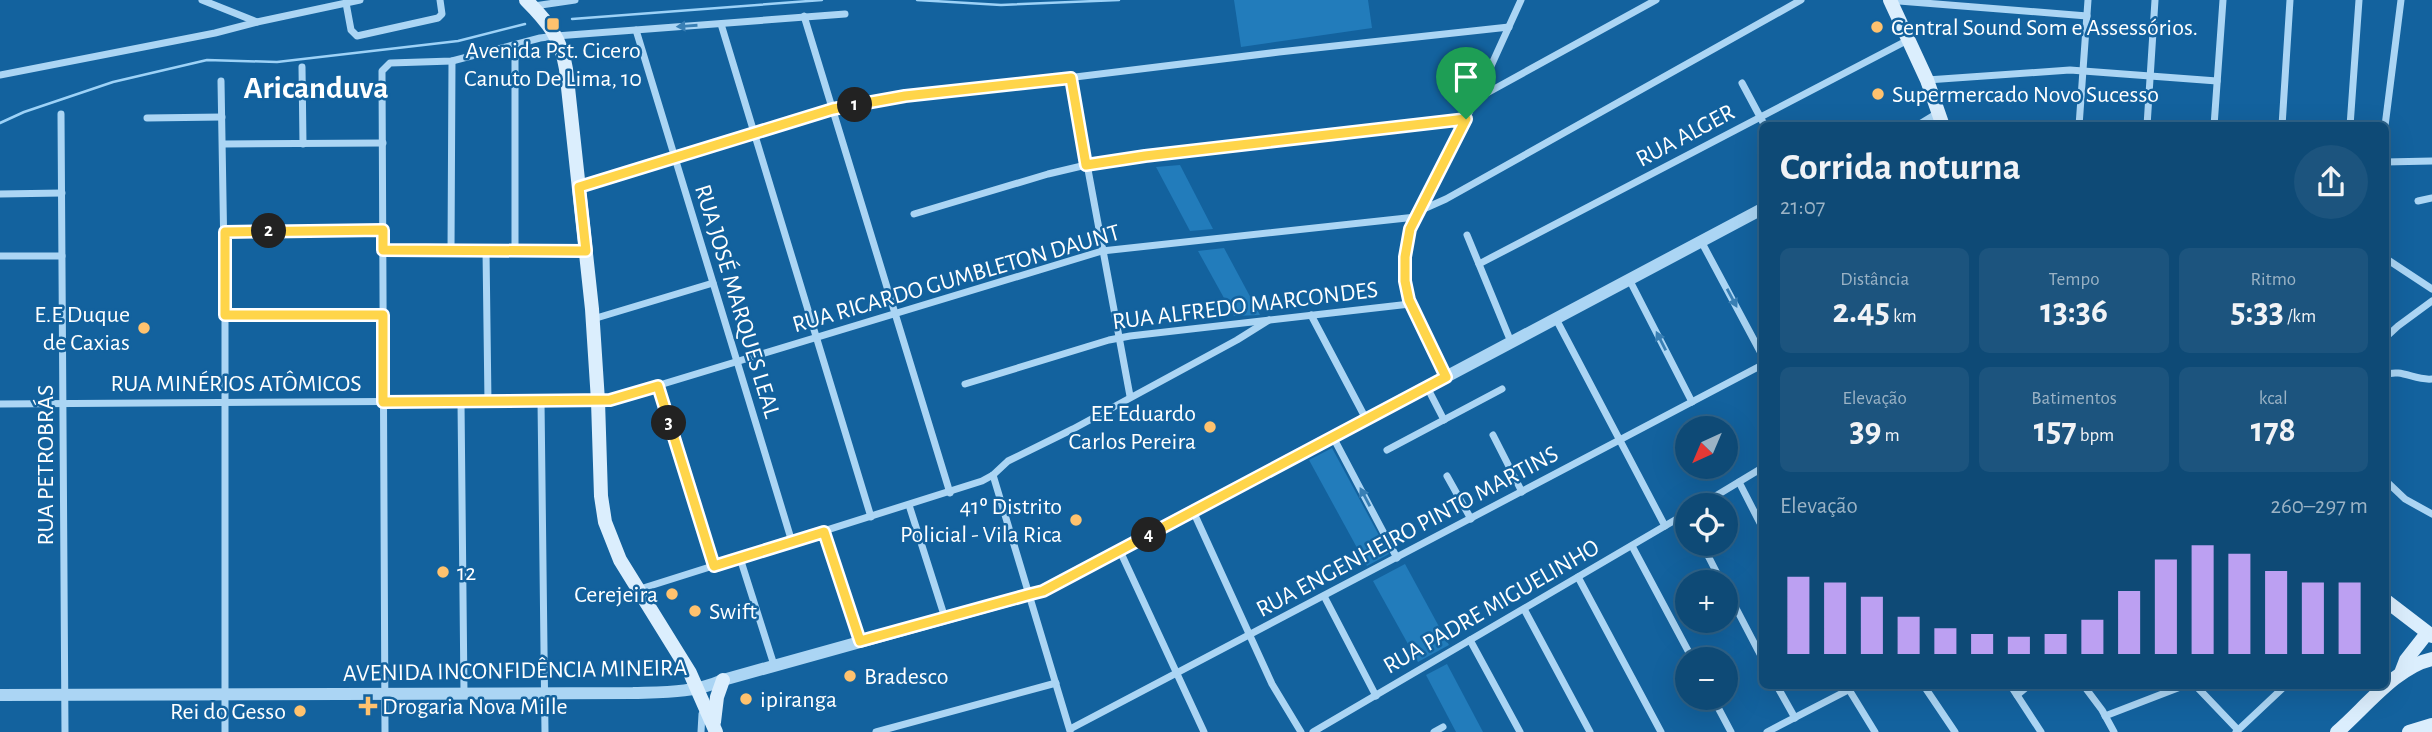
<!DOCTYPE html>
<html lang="pt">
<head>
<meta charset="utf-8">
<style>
	:root { --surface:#0e4a76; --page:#1c547e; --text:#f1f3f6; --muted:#9bb3c5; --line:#2e6288; --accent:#bca0f2 }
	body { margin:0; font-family:"Alegreya Sans",sans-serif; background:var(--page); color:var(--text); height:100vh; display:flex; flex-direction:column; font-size:26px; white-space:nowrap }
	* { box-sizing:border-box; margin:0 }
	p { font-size:23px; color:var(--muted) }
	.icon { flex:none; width:38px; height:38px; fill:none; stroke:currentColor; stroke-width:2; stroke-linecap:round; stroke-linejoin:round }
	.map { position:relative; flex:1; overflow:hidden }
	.drawer { position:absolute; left:1759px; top:122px; width:630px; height:567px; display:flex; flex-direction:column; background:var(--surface); border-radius:10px; box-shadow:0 7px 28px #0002,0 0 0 2px var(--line) }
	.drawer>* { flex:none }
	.needle { width:46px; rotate:224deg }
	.buttons { position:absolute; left:1675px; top:416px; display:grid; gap:14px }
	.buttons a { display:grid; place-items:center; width:63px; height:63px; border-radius:50%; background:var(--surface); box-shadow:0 7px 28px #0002,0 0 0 2px var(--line); font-size:35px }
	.pin { position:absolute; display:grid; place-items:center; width:60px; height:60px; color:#fff; margin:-72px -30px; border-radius:50% 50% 50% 0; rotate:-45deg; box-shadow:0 0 7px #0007 }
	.pin .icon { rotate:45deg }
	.km { position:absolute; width:35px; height:35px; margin:-18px; border-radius:50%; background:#222; color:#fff; font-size:19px; line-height:35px; text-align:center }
	.round { display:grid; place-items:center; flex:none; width:74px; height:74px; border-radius:37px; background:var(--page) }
	.summary { display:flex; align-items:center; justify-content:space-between; height:119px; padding:0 21px }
	h1 { font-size:38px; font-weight:700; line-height:52px }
	.metrics { display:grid; grid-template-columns:repeat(3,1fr); gap:10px; height:119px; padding:7px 21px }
	.metrics div { display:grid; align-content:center; border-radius:10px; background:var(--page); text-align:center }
	.metrics b { font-size:35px; font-weight:700 }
	.metrics small { font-size:19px; font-weight:400 }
	.metrics p { font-size:19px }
	.chart { height:196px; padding:14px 21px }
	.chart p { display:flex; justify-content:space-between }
	.chart svg { width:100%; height:126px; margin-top:7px; stroke:var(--accent); stroke-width:6 }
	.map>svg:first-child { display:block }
	.green { fill:#227cbb }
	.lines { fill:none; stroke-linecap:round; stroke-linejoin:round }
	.stream { stroke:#9dd2f7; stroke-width:2.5 }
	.minor { stroke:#abd5f4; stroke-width:7 }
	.tertiary { stroke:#abd5f4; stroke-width:12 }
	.secondary { stroke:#dbeefd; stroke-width:14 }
	.oneway { fill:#397fb4 }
	.route-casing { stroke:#fff; stroke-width:14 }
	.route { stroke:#ffd54a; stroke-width:9 }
	.poi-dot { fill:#ffc26e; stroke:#13629e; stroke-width:2.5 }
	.labels { text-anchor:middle; stroke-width:5; stroke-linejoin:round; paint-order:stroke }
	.poi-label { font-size:24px; fill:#fff; stroke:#13629e; text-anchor:start }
	.street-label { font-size:24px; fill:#fff; stroke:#13629e }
	.district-label { font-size:32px; font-weight:bold; fill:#fff; stroke:#13629e }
</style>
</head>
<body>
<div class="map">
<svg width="2432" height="732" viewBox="0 0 2432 732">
	<rect width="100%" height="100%" fill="#13629e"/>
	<!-- green -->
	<g class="green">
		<path d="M1234 0H1368L1372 28 1241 47Z"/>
		<path d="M1180 165 1213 229 1190 231 1156 167Z"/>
		<path d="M1224 248 1260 315 1234 316 1198 251Z"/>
		<path d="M1332 448 1389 554 1367 566 1309 460Z"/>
		<path d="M1405 564 1449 645 1418 662 1373 581Z"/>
		<path d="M1447 664 1483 732H1456L1426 675Z"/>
	</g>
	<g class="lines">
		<!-- stream -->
		<g class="stream">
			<path d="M917 0 1001 5 1119 0"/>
			<path d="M572 19 822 0"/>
			<path d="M0 123 24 112 113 82 207 60 277 62 458 41 525 24"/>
		</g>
		<!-- minor -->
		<g class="minor">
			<path d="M202 0 257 22"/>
			<path d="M1899 1 2087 16"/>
			<path d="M346 3 351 30 357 36 438 18 442 14 440 0"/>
			<path d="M534 6 575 0"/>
			<path d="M804 16 950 493"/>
			<path d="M721 24 871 517"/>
			<path d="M636 30 792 542"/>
			<path d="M302 67 303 144"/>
			<path d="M0 75 215 33 257 22 360 0"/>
			<path d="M1071 78 1130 396"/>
			<path d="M1927 80 2070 70 2217 81"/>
			<path d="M221 81 225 315V732"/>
			<path d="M1742 83 1765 126"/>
			<path d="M1476 99 1656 0"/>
			<path d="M61 114 65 732"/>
			<path d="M147 118 222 117"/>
			<path d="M2079 126 2088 0"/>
			<path d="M2147 126 2155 0"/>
			<path d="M2214 126 2223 0"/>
			<path d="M2282 126 2290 0"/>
			<path d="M2350 126 2359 0"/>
			<path d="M2385 126 2401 0"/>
			<path d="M223 144 383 143"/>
			<path d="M2385 162 2432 161"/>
			<path d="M579 187 833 109 872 102 1279 52 1509 27"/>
			<path d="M0 194 62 193"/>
			<path d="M2418 201 2432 198"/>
			<path d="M1419 211 1446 199 1801 0"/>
			<path d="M914 214 1048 174 1086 165 1145 156 1466 119"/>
			<path d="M225 232 383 230"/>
			<path d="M1467 235 1511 342"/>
			<path d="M1701 241 1762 355"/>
			<path d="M383 250 586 251"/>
			<path d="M451 250 452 61"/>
			<path d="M486 250 488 402"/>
			<path d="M515 250V45"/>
			<path d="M0 256H62"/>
			<path d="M2385 258 2432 289"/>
			<path d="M1479 264 1908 40"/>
			<path d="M1629 279 1692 402"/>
			<path d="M225 315H383"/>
			<path d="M1311 315 1366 419"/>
			<path d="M593 319 713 283"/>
			<path d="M1556 319 1665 526"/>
			<path d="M2385 338 2398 326 2432 301"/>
			<path d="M2385 375C2401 368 2415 381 2432 379"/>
			<path d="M1446 377 1409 300 1405 281 1406 242 1416 217 1476 99 1521 0"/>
			<path d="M965 384 1109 340 1130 336 1410 304"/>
			<path d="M658 386 714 566"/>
			<path d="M1427 387 1444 420"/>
			<path d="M541 401 545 732"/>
			<path d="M461 402 464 693"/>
			<path d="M0 404 610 400 1102 251 1416 217"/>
			<path d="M1493 435 1522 492"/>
			<path d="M1333 437 1397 558"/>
			<path d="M1387 450 1502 389"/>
			<path d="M993 475 1070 731"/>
			<path d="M1447 476 1471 519"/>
			<path d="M2385 480 2405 499 2432 514"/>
			<path d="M1739 482 1762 527"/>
			<path d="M909 505 945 618"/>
			<path d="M1699 506 1762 468"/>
			<path d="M1193 511 1272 684 1301 732"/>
			<path d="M824 532 860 641"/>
			<path d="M1702 544 1722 583"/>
			<path d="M1632 546 1693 660"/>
			<path d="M1120 551 1204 732"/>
			<path d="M740 558 774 665"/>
			<path d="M1578 577 1661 732"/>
			<path d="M1726 589 1762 658"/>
			<path d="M637 590 982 481 993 475 1008 461 1073 429 1237 340 1269 320"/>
			<path d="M1324 596 1376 696"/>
			<path d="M1524 609 1590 732"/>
			<path d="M1470 640 1520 732"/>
			<path d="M1777 686 1795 718"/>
			<path d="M1924 686 1955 732"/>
			<path d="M2011 686 2041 732"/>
			<path d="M2084 686 2102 710 2114 732"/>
			<path d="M2196 686 2238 730"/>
			<path d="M1848 688 1875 732"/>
			<path d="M2017 695 2028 686"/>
			<path d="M1713 698 1731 732"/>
			<path d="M2105 716 2183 686"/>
			<path d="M1070 729 1762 365"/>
			<path d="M385 732 382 71 390 63 452 61 540 38 556 36 845 14"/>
			<path d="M701 732 702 714 705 709"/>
			<path d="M876 732 1056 683"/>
			<path d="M1313 732 1687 513"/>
			<path d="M1434 732 1443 727"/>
			<path d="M1767 732 1856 686"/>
			<path d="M2236 732 2285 686"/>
		</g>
		<!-- tertiary -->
		<g class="tertiary">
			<path d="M1921 126 1939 115"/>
			<path d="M0 695 633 693C664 692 694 693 723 680L1043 591 1762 209"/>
		</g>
		<!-- secondary -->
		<g class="secondary">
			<path d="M526 0C548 22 561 38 566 69L592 309 598 401 601 496 605 522 620 560 690 673 716 732"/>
			<path d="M1890 0 1927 80 1943 126"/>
			<path d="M2385 600 2432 636"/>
			<path d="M2401 673 2406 660 2424 637"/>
			<path d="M714 722 717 697 723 680"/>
			<path d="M2337 732C2364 709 2397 666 2432 659"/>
			<path d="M2409 732 2432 725"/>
		</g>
	</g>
	<!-- one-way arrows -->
	<defs><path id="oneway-solid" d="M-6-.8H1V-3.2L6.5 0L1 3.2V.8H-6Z" transform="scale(1.75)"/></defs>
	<g class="oneway">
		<use href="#oneway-solid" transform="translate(687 26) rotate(176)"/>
		<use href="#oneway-solid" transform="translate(1732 298) rotate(62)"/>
		<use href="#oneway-solid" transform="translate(1661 341) rotate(-117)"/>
		<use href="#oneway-solid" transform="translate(1365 497) rotate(-118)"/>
	</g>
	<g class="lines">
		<!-- route casing -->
		<g class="route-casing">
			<path id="route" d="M1071 78 1086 165 1145 156 1466 119 1410 229 1405 257V281L1409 300 1446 377 1043 591 1031 594 860 641 824 532 714 566 658 386 610 400 383 402V315H225V232L383 230V250L586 251 579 187 833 109 905 96Z"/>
		</g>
		<!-- route -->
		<use href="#route" class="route"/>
	</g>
	<!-- markers -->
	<g class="poi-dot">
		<rect x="546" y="17" width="14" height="14" rx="3.5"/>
		<circle cx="1877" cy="27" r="7"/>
		<circle cx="1878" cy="94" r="7"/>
		<circle cx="144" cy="328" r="7"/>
		<circle cx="1210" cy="427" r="7"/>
		<circle cx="1076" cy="520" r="7"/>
		<circle cx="443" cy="572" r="7"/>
		<circle cx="672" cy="594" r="7"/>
		<circle cx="695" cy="611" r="7"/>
		<circle cx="850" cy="676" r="7"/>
		<circle cx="746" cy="699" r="7"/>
		<path d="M364.5 695.5h7v7h7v7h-7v7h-7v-7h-7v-7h7z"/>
		<circle cx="300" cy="711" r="7"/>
	</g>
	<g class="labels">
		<!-- poi labels -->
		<g class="poi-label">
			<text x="1891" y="35">Central Sound Som e Assessórios.</text>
			<text x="553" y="58" text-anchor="middle">Avenida Pst. Cicero<tspan x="553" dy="28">Canuto De Lima, 10</tspan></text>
			<text x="1892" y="102">Supermercado Novo Sucesso</text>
			<text x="130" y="322" text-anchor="end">E.E Duque<tspan x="130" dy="28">de Caxias</tspan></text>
			<text x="1196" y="421" text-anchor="end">EE Eduardo<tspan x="1196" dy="28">Carlos Pereira</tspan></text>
			<text x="1062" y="514" text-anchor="end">41º Distrito<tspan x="1062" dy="28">Policial - Vila Rica</tspan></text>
			<text x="457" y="580">12</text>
			<text x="658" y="602" text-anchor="end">Cerejeira</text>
			<text x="709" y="619">Swift</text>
			<text x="864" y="684">Bradesco</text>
			<text x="760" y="707">ipiranga</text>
			<text x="382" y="714">Drogaria Nova Mille</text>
			<text x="286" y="719" text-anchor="end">Rei do Gesso</text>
		</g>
		<!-- street labels -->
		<g class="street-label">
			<text transform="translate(1685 135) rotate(-28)" y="8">RUA ALGER</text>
			<text transform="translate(956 278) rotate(-16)" y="8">RUA RICARDO GUMBLETON DAUNT</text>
			<text transform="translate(738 301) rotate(73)" y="8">RUA JOSÉ MARQUES LEAL</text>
			<text transform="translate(1245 305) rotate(-7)" y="8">RUA ALFREDO MARCONDES</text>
			<text x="236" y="391">RUA MINÉRIOS ATÔMICOS</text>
			<text transform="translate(45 465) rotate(-90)" y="8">RUA PETROBRÁS</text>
			<text transform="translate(1407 531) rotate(-28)" y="8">RUA ENGENHEIRO PINTO MARTINS</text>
			<text transform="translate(1491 606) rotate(-30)" y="8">RUA PADRE MIGUELINHO</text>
			<text transform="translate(515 670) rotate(-1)" y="8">AVENIDA INCONFIDÊNCIA MINEIRA</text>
		</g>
		<!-- district labels -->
		<g class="district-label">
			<text x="316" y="98">Aricanduva</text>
		</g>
	</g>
</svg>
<div class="buttons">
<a><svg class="needle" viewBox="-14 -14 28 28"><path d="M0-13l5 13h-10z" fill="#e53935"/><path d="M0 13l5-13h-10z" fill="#9bb3c5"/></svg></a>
<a><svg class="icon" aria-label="locate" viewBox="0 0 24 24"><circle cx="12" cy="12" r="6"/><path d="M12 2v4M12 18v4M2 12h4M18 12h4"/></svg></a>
<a>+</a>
<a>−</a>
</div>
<div class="pin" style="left:1466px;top:119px;background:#1e9e55"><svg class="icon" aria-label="arrive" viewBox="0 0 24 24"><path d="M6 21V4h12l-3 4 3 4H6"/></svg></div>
<b class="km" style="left:855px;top:105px">1</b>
<b class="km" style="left:269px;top:231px">2</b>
<b class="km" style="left:669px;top:423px">3</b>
<b class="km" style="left:1149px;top:535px">4</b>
<section class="drawer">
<div class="summary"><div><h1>Corrida noturna</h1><p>21:07</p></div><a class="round"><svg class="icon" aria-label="share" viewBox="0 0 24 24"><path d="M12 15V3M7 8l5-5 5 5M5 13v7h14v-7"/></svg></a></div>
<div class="metrics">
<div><p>Distância</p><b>2.45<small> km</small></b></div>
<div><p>Tempo</p><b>13:36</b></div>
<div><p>Ritmo</p><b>5:33<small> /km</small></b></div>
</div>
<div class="metrics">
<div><p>Elevação</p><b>39<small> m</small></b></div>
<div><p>Batimentos</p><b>157<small> bpm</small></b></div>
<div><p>kcal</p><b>178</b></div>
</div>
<div class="chart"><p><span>Elevação</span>260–297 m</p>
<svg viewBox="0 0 160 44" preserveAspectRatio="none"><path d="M5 44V17M15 44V19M25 44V24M35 44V31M45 44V35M55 44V37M65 44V38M75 44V37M85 44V32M95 44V22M105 44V11M115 44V6M125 44V9M135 44V15M145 44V19M155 44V19"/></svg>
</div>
</section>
</div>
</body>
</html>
